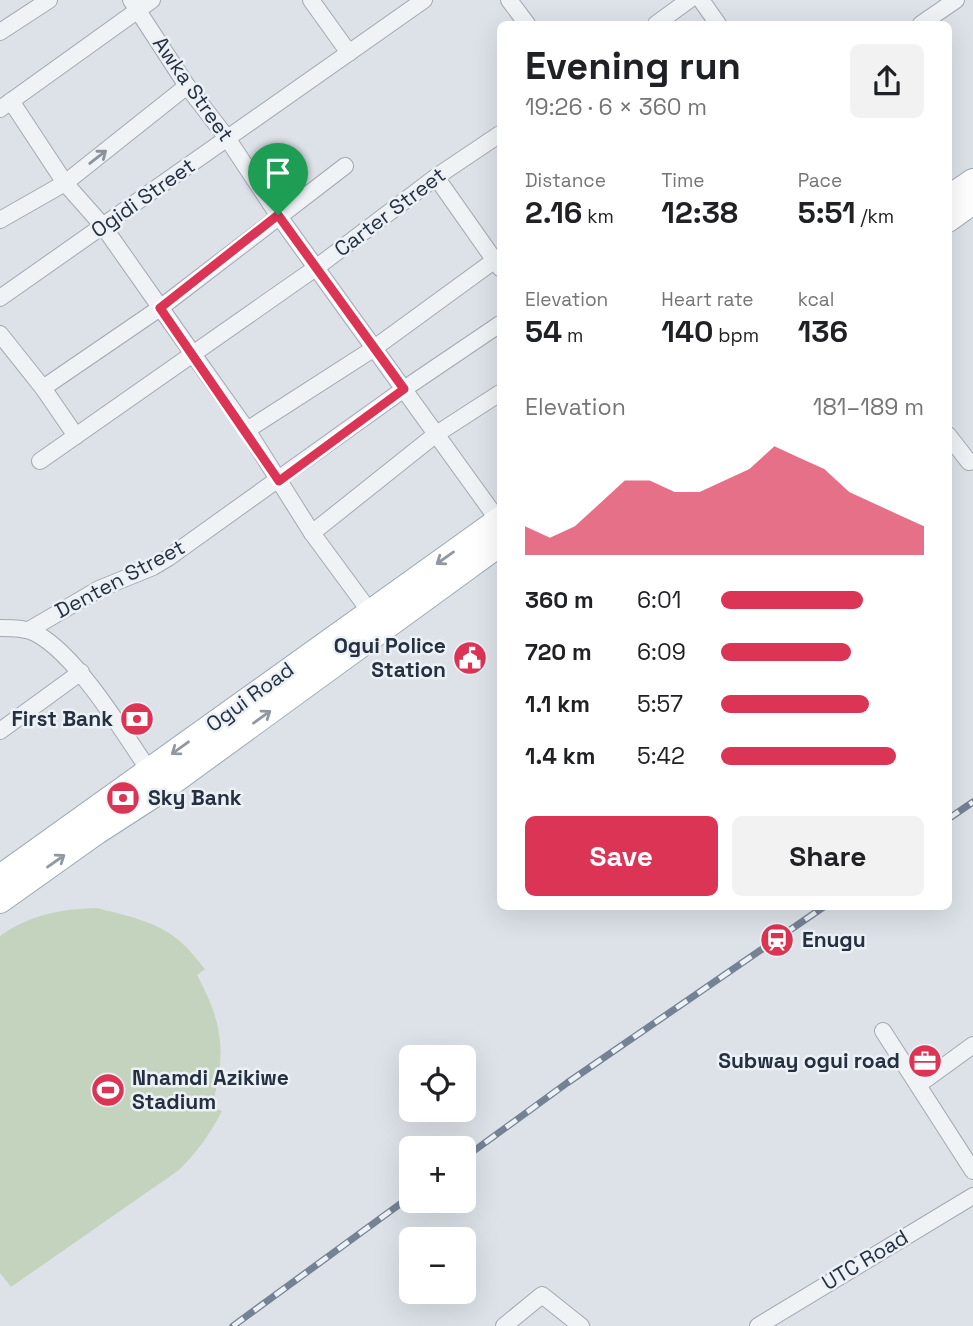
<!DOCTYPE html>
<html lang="en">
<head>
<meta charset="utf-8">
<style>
	:root { --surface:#fff; --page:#f2f2f2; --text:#202124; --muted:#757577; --accent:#db3455 }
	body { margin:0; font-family:"Space Grotesk",sans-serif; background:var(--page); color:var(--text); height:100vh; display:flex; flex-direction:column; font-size:26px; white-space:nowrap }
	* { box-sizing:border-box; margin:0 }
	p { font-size:23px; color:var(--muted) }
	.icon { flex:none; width:38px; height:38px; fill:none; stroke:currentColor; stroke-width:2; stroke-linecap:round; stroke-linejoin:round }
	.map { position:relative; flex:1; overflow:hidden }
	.side { position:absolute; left:497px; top:21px; width:455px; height:889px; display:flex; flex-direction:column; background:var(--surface); border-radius:10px; box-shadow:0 7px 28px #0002 }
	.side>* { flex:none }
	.tools { position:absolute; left:399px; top:1045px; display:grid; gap:14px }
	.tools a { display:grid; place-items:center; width:77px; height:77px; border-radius:10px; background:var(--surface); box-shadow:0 7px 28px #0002; font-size:35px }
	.pin { position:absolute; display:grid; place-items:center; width:60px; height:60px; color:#fff; margin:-72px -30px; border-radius:50% 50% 50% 0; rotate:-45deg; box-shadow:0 0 7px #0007 }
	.pin .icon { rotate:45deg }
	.round { display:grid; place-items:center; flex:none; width:74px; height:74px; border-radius:10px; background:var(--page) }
	.overview { display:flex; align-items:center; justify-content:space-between; height:119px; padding:0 28px }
	h1 { font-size:38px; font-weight:700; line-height:52px }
	.stats { display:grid; grid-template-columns:repeat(3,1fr); gap:10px; height:119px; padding:7px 28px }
	.stats div { display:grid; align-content:center }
	.stats b { font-size:30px; font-weight:700 }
	.stats small { font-size:19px; font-weight:400 }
	.stats p { font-size:19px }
	.chart { height:196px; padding:14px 28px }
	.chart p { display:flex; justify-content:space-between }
	.chart svg { width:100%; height:126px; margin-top:7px; fill:var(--accent); opacity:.7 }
	.primary-button { display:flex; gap:14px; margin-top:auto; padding:14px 28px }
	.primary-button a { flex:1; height:80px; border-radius:10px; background:var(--accent); color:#fff; font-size:28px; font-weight:700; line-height:80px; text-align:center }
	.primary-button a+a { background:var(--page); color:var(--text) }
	ul { padding:0 28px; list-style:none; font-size:23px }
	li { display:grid; grid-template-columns:112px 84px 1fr; align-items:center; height:52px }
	li i { height:18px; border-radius:9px; background:var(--accent) }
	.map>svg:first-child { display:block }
	.green { fill:#c4d3bd }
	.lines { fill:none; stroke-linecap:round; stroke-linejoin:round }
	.minor-casing { stroke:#a2a9b3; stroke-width:18 }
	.primary-casing { stroke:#9ba7b5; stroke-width:26 }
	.minor { stroke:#f0f3f6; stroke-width:16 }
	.primary { stroke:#fff; stroke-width:24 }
	.rail-casing { stroke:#758294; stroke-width:7 }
	.rail { stroke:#ecf1f6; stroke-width:4.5; stroke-dasharray:13; stroke-linecap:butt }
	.oneway { stroke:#8a929c }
	.oneway2 { stroke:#9298a0 }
	.route-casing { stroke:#fff; stroke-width:14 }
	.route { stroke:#db3455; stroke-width:9 }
	.labels { text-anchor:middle; stroke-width:5; stroke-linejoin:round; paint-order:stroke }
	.street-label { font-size:21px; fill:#253041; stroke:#ecf1f6 }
	.poi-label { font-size:21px; font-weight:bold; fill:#253041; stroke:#ecf1f6; text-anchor:end }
</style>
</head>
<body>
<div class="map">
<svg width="973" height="1326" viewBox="0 0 973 1326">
	<rect width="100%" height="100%" fill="#dde2e8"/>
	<!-- green -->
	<path class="green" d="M96 908C126 915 160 922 183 944 191 951 198 961 205 969L197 975C224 1026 226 1051 212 1107L222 1111C210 1134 197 1152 179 1170L11 1287 0 1273V936C29 915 61 909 96 908Z"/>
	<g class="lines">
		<!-- minor casing -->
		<g class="minor-casing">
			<g id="minor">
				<path d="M131 0 187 86 227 138 278 215 498 520"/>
				<path d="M311 0 349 53"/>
				<path d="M509 0 527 24"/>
				<path d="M701 0 718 24"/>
				<path d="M656 24 689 0"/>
				<path d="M921 24 956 0"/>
				<path d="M0 32 49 0"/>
				<path d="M11 101 65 183 103 226 193 354 247 430 312 533 376 620"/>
				<path d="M0 109 152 0"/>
				<path d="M436 177 500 268"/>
				<path d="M0 220 65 183 187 86"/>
				<path d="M0 298 424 0"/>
				<path d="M0 334 43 388 160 308 345 166"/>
				<path d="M43 388 76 436"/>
				<path d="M247 430 373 349 495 260"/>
				<path d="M948 435 969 462"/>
				<path d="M40 461 317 267 436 177 500 134"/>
				<path d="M312 533 435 435 500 393"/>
				<path d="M0 628C13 628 26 628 37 634 78 656 127 738 154 778"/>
				<path d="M29 630 99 589 153 567 168 558 404 389 500 324"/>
				<path d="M0 731 81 672"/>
				<path d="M883 1031 973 1171"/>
				<path d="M918 1085 973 1045"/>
				<path d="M504 1326 542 1295 581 1326"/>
				<path d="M758 1326 973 1196"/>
			</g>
		</g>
		<!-- primary casing -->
		<g class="primary-casing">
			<g id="primary">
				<path d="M948 198 973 181"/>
				<path d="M948 220 973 202"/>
				<path d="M0 877 500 519"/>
				<path d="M0 901 97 832 162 790 500 544"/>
			</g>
		</g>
		<!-- minor -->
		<use href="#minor" class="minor"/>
		<!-- primary -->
		<use href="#primary" class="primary"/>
		<!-- rail casing -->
		<g class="rail-casing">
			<g id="rail">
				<path d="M948 819 973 802"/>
				<path d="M464 1158 567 1083 825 906"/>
				<path d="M233 1326 411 1196"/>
			</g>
		</g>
		<!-- rail -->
		<use href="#rail" class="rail"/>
	</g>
	<!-- one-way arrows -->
	<defs><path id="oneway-shaft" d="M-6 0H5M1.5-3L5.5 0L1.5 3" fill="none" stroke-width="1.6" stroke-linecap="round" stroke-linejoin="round" transform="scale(1.75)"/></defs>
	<use class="oneway" href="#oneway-shaft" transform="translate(98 157) rotate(-38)"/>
	<g class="oneway2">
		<use href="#oneway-shaft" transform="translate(445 558) rotate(145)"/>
		<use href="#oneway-shaft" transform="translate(262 717) rotate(-36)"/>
		<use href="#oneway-shaft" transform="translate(180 748) rotate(144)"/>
		<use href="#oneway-shaft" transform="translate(56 861) rotate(-35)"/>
	</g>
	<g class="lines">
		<!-- route casing -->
		<g class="route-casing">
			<path id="route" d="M278 215 404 389 279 481 160 308Z"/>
		</g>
		<!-- route -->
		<use href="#route" class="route"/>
	</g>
	<!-- icons -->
	<defs>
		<g id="civic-disc" transform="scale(1.75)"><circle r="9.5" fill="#db3455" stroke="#ecf1f6"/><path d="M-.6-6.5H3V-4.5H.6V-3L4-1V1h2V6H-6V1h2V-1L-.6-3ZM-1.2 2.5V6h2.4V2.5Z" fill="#fff"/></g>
		<g id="bank-disc" transform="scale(1.75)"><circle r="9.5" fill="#db3455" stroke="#ecf1f6"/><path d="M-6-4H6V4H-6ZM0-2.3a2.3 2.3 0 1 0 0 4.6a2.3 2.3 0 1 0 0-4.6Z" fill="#fff"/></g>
		<g id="station-disc" transform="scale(1.75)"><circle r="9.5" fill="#db3455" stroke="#ecf1f6"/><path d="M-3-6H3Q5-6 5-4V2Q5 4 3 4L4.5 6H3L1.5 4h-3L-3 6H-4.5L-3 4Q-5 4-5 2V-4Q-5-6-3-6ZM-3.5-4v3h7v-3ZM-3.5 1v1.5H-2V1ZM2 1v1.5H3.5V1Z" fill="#fff"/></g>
		<g id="office-disc" transform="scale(1.75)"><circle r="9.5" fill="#db3455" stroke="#ecf1f6"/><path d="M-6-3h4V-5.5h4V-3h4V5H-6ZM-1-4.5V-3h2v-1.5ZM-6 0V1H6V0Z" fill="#fff"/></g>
		<g id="stadium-disc" transform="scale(1.75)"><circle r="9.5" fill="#db3455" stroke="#ecf1f6"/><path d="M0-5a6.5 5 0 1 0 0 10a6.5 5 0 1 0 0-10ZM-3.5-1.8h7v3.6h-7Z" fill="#fff"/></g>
	</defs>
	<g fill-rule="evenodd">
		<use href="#civic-disc" x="470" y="658"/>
		<use href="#bank-disc" x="137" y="719"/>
		<use href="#bank-disc" x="123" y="798"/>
		<use href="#station-disc" x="777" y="940"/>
		<use href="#office-disc" x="925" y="1061"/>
		<use href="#stadium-disc" x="108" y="1090"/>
	</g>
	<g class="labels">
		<!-- street labels -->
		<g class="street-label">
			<text transform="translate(193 89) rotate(55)" y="7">Awka Street</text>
			<text transform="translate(143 198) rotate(-35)" y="7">Ogidi Street</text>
			<text transform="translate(390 212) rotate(-37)" y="7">Carter Street</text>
			<text transform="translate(120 579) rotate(-28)" y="7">Denten Street</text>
			<text transform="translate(250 697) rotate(-36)" y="7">Ogui Road</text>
			<text transform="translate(865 1260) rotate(-31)" y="7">UTC Road</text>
		</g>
		<!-- poi labels -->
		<g class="poi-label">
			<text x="446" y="653">Ogui Police<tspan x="446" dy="24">Station</tspan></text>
			<text x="113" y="726">First Bank</text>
			<text x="148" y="805" text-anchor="start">Sky Bank</text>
			<text x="802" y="947" text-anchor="start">Enugu</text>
			<text x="900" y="1068">Subway ogui road</text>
			<text x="132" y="1085" text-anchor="start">Nnamdi Azikiwe<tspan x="132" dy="24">Stadium</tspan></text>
		</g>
	</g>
</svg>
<div class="tools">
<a><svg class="icon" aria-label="locate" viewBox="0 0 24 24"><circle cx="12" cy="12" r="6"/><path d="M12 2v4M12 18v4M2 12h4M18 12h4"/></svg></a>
<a>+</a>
<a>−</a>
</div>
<div class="pin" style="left:278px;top:215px;background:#1e9e55"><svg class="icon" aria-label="arrive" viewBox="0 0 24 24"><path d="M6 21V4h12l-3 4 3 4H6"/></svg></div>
<section class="side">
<div class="overview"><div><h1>Evening run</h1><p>19:26 · 6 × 360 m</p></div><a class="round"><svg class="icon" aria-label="share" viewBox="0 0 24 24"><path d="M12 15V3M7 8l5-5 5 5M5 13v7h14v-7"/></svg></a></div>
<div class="stats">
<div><p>Distance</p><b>2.16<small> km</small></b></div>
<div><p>Time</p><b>12:38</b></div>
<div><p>Pace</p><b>5:51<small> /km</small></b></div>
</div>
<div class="stats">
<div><p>Elevation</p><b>54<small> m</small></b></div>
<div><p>Heart rate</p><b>140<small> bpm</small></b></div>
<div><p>kcal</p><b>136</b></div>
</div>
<div class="chart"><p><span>Elevation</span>181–189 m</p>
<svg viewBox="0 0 160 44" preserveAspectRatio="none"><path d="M0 44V34L10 38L20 34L30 26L40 18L50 18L60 22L70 22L80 18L90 14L100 6L110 10L120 14L130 22L140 26L150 30L160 34V44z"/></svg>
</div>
<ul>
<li><b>360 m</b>6:01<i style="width:70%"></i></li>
<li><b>720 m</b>6:09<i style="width:64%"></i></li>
<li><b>1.1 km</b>5:57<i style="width:73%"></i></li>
<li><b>1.4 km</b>5:42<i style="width:86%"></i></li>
</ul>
<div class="primary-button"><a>Save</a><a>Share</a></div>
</section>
</div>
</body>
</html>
